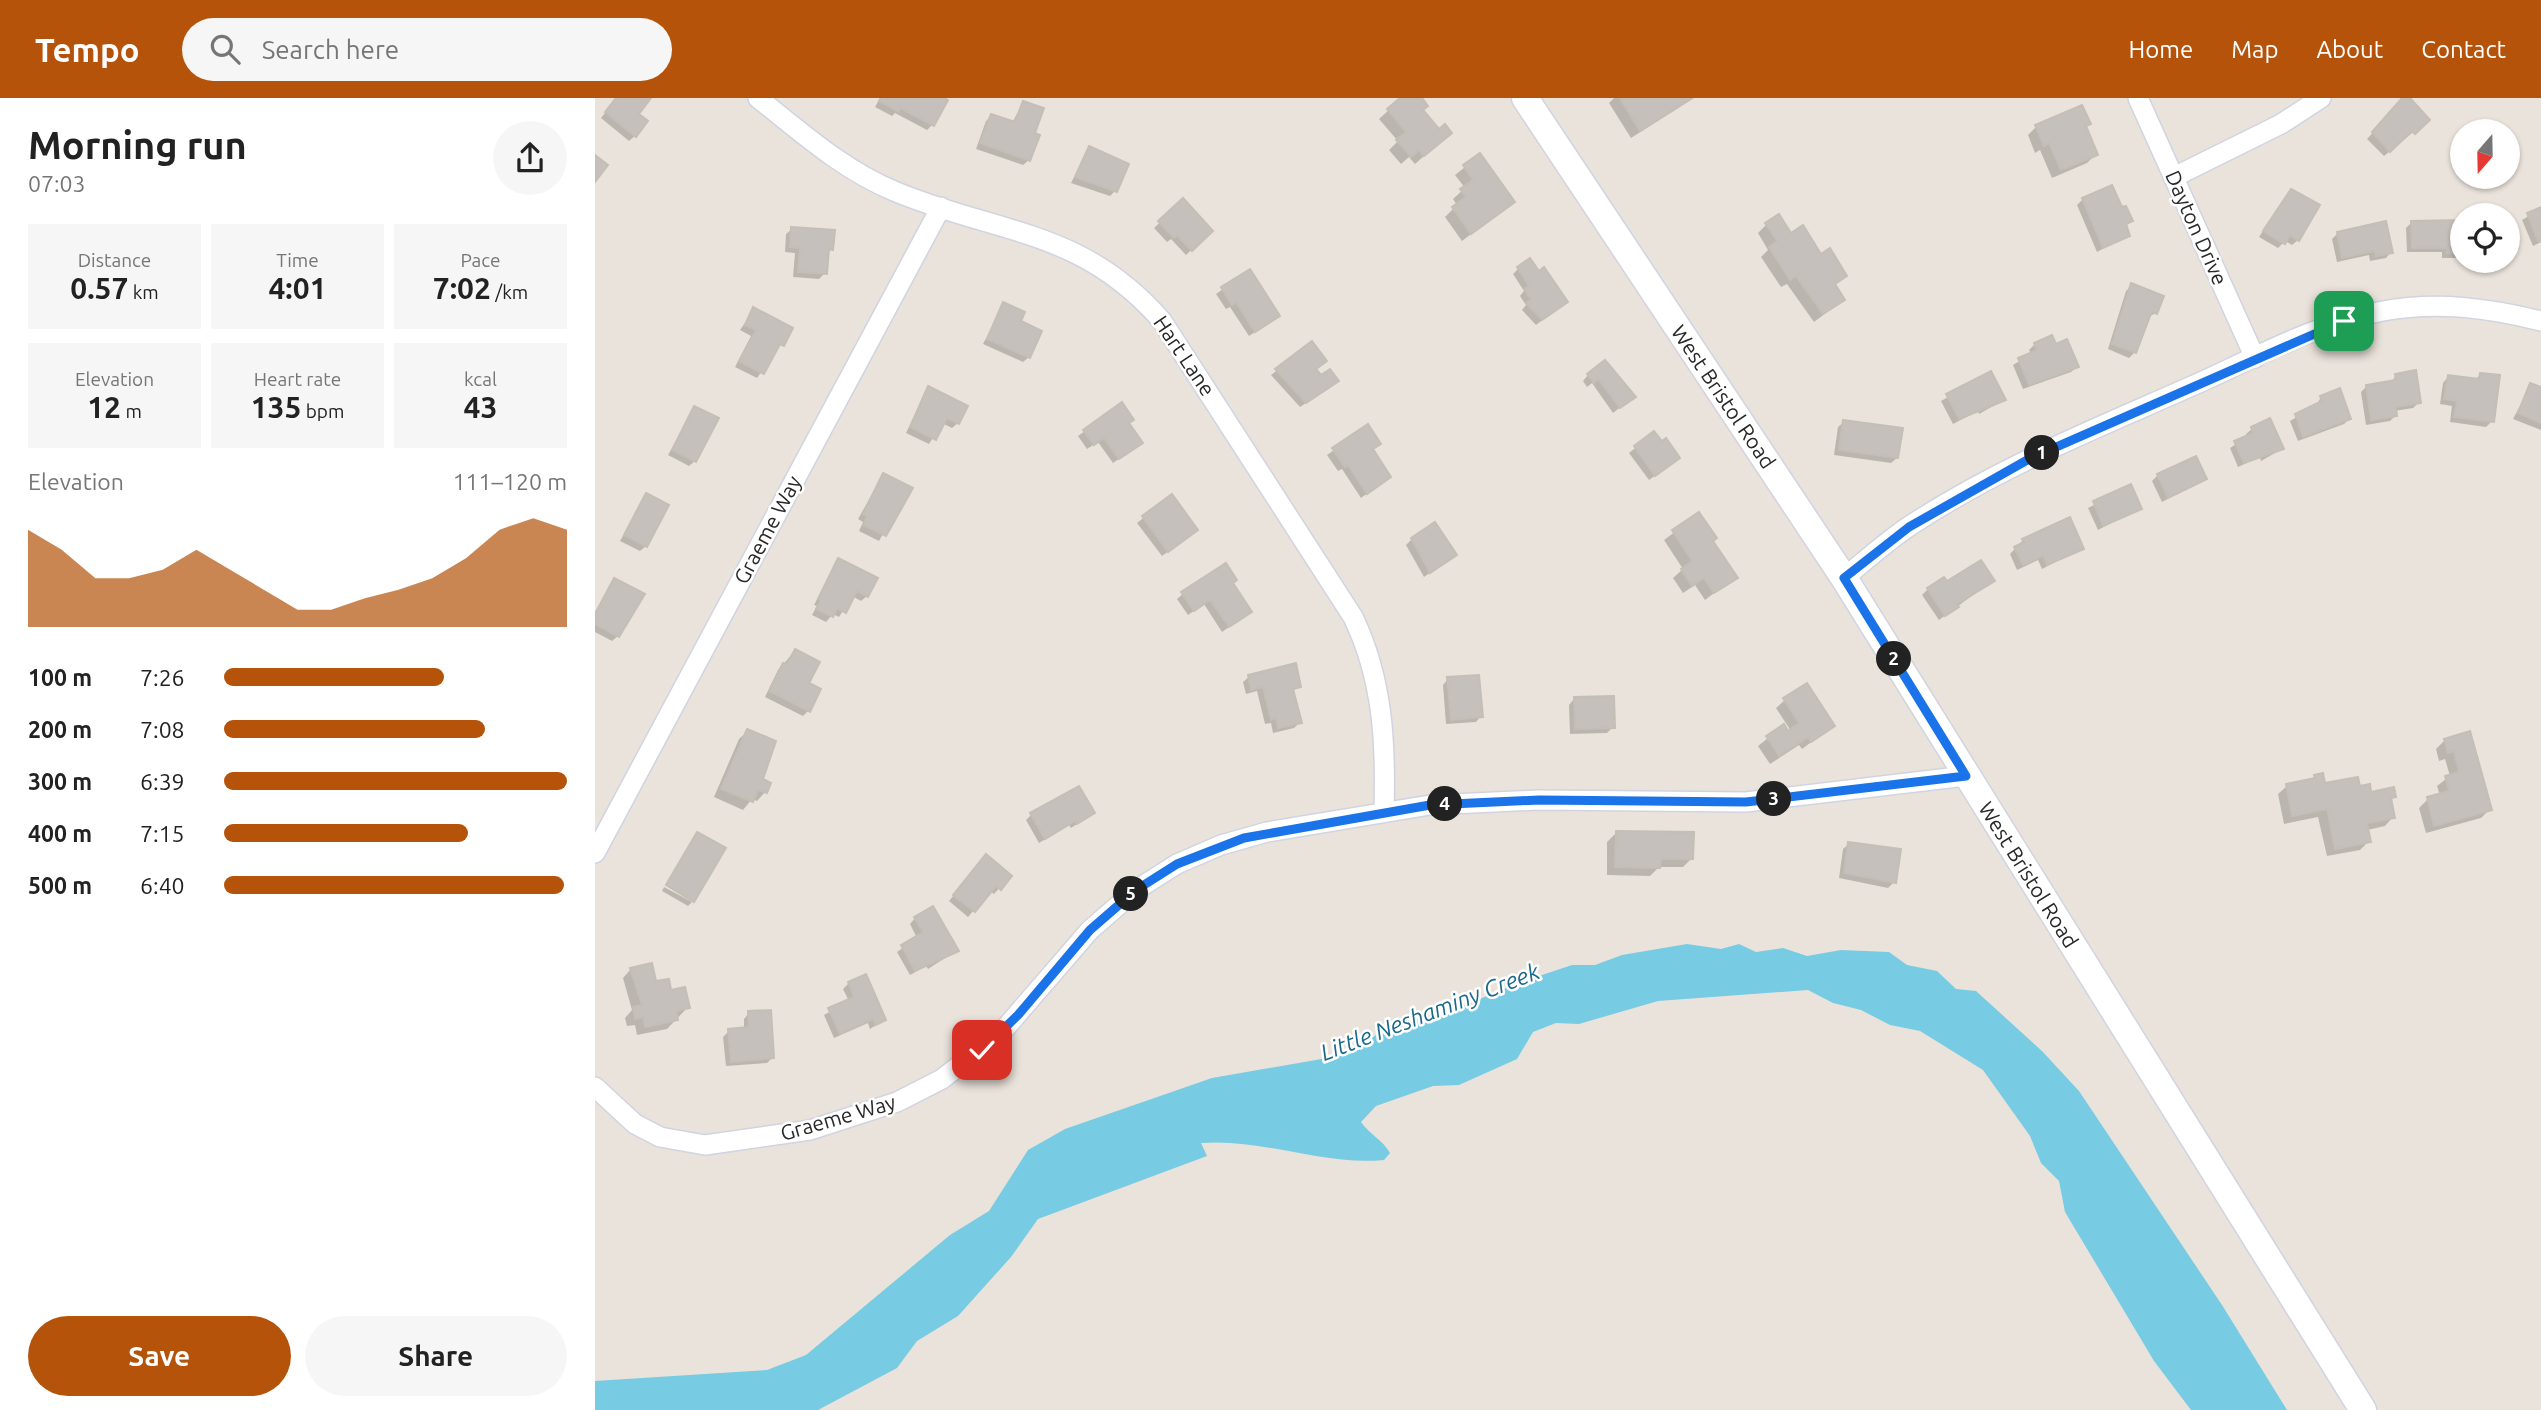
<!DOCTYPE html>
<html lang="en">
<head>
<meta charset="utf-8">
<style>
	:root { --surface:#fff; --page:#f6f6f6; --text:#222; --muted:#767676; --accent:#b45309 }
	body { margin:0; font-family:Ubuntu,sans-serif; background:var(--page); color:var(--text); height:100vh; display:flex; flex-direction:column; font-size:26px; white-space:nowrap }
	* { box-sizing:border-box; margin:0 }
	p { font-size:23px; color:var(--muted) }
	.icon { flex:none; width:38px; height:38px; fill:none; stroke:currentColor; stroke-width:2; stroke-linecap:round; stroke-linejoin:round }
	.map { position:relative; flex:1; overflow:hidden }
	.drawer { display:flex; flex-direction:column; background:var(--surface); width:595px }
	.drawer>* { flex:none }
	.needle { width:46px; rotate:200deg }
	.tools { position:absolute; left:1855px; top:21px; display:grid; gap:14px }
	.tools a { display:grid; place-items:center; width:70px; height:70px; border-radius:50%; background:var(--surface); box-shadow:0 2px 5px #0004; font-size:35px }
	.pin { position:absolute; display:grid; place-items:center; width:60px; height:60px; color:#fff; margin:-30px; border-radius:14px; box-shadow:0 4px 10px #0006 }
	.km { position:absolute; width:35px; height:35px; margin:-18px; border-radius:50%; background:#222; color:#fff; font-size:19px; line-height:35px; text-align:center }
	.round { display:grid; place-items:center; flex:none; width:74px; height:74px; border-radius:37px; background:var(--page) }
	.summary { display:flex; align-items:center; justify-content:space-between; height:119px; padding:0 28px }
	h1 { font-size:38px; font-weight:600; line-height:52px }
	.metrics { display:grid; grid-template-columns:repeat(3,1fr); gap:10px; height:119px; padding:7px 28px }
	.metrics div { display:grid; align-content:center; border-radius:0px; background:var(--page); text-align:center }
	.metrics b { font-size:30px; font-weight:600 }
	.metrics small { font-size:19px; font-weight:400 }
	.metrics p { font-size:19px }
	.chart { height:196px; padding:14px 28px }
	.chart p { display:flex; justify-content:space-between }
	.chart svg { width:100%; height:126px; margin-top:7px; fill:var(--accent); opacity:.7 }
	.primary-button { display:flex; gap:14px; margin-top:auto; padding:14px 28px }
	.primary-button a { flex:1; height:80px; border-radius:42px; background:var(--accent); color:#fff; font-size:28px; font-weight:600; line-height:80px; text-align:center }
	.primary-button a+a { background:var(--page); color:var(--text) }
	ul { padding:0 28px; list-style:none; font-size:23px }
	li { display:grid; grid-template-columns:112px 84px 1fr; align-items:center; height:52px }
	li i { height:18px; border-radius:9px; background:var(--accent) }
	header { display:flex; align-items:center; gap:42px; box-sizing:border-box; height:98px; padding:0 35px; background:var(--accent); color:#fff }
	header strong { font-size:33px }
	nav { display:flex; gap:38px; margin-inline-start:auto; font-size:24px }
	.search { width:490px; height:63px; background:var(--page); display:flex; align-items:center; gap:18px; box-sizing:border-box; padding:0 24px; border-radius:38px; color:var(--muted); font-size:26px }
	main { display:flex; flex:1; min-height:0 }
	.map>svg:first-child { display:block }
	.water { fill:#77cbe3 }
	.shadow { fill:#0003 }
	.building { fill:#c5c0bb; stroke:#c4beb5; stroke-width:2 }
	.lines { fill:none; stroke-linecap:round; stroke-linejoin:round }
	.street-casing { stroke:#d1d4e0; stroke-width:22 }
	.secondary-casing { stroke:#d1d4e0; stroke-width:29 }
	.street { stroke:#fff; stroke-width:19 }
	.secondary { stroke:#fff; stroke-width:26 }
	.route-casing { stroke:#fff; stroke-width:14 }
	.route { stroke:#1a73e8; stroke-width:9 }
	.labels { text-anchor:middle; stroke-width:5; stroke-linejoin:round; paint-order:stroke }
	.street-label { font-size:21px; fill:#282828; stroke:#fff }
	.water-label { font-size:23px; font-style:italic; fill:#19698c; stroke:#fff }
</style>
</head>
<body>
<header>
<strong>Tempo</strong>
<div class="search"><svg class="icon" aria-label="search" viewBox="0 0 24 24"><circle cx="10" cy="10" r="6"/><path d="M15 15l6 6"/></svg>Search here</div>
<nav><a>Home</a><a>Map</a><a>About</a><a>Contact</a></nav>
</header>
<main>
<section class="drawer">
<div class="summary"><div><h1>Morning run</h1><p>07:03</p></div><a class="round"><svg class="icon" aria-label="share" viewBox="0 0 24 24"><path d="M12 15V3M7 8l5-5 5 5M5 13v7h14v-7"/></svg></a></div>
<div class="metrics">
<div><p>Distance</p><b>0.57<small> km</small></b></div>
<div><p>Time</p><b>4:01</b></div>
<div><p>Pace</p><b>7:02<small> /km</small></b></div>
</div>
<div class="metrics">
<div><p>Elevation</p><b>12<small> m</small></b></div>
<div><p>Heart rate</p><b>135<small> bpm</small></b></div>
<div><p>kcal</p><b>43</b></div>
</div>
<div class="chart"><p><span>Elevation</span>111–120 m</p>
<svg viewBox="0 0 160 44" preserveAspectRatio="none"><path d="M0 44V10L10 17L20 27L30 27L40 24L50 17L60 24L70 31L80 38L90 38L100 34L110 31L120 27L130 20L140 10L150 6L160 10V44z"/></svg>
</div>
<ul>
<li><b>100 m</b>7:26<i style="width:64%"></i></li>
<li><b>200 m</b>7:08<i style="width:76%"></i></li>
<li><b>300 m</b>6:39<i style="width:100%"></i></li>
<li><b>400 m</b>7:15<i style="width:71%"></i></li>
<li><b>500 m</b>6:40<i style="width:99%"></i></li>
</ul>
<div class="primary-button"><a>Save</a><a>Share</a></div>
</section>
<div class="map">
<svg width="1946" height="1312" viewBox="0 0 1946 1312">
	<rect width="100%" height="100%" fill="#eae3db"/>
	<!-- water -->
	<path class="water" d="M1092 846 1126 851 1144 846 1161 854 1188 850 1212 858 1246 852 1294 854 1312 867 1342 873 1361 891 1381 893 1447 953 1484 993 1627 1207 1692 1312H1596L1559 1263 1470 1114 1464 1083 1446 1065 1435 1038 1388 972 1325 933 1295 927 1266 912 1238 905 1213 892 1063 903 984 926 961 925 938 934 922 961 864 987 838 988 781 1008 766 1024C775 1037 787 1041 795 1055L789 1062C727 1068 667 1040 606 1045L612 1058 443 1121 416 1159 363 1218 322 1243 302 1270 223 1312H0V1283L172 1272 211 1257 355 1137 394 1113 433 1052 470 1031 617 980 755 956 792 929 858 912 923 885 977 867H1000L1027 857Z"/>
	<!-- shadow -->
	<g class="shadow">
		<path d="M22 0H54L41 16 40 38 34 43 6 20Z"/>
		<path d="M285 0H346L337 27 332 32 300 15 297 18 280 9Z"/>
		<path d="M807 0H824L826 13 846 43 820 66 814 59 806 66 794 52 803 43 784 21Z"/>
		<path d="M1019 0H1099L1036 40 1014 5Z"/>
		<path d="M1810 0 1833 22 1789 58 1772 41Z"/>
		<path d="M428 5 438 36 434 62 428 67 381 51 391 23 396 18 417 25Z"/>
		<path d="M1493 26 1489 30 1501 56 1492 65 1457 80 1445 52 1440 55 1433 37 1441 29Z"/>
		<path d="M494 50 520 93 515 98 476 85Z"/>
		<path d="M884 58 918 104 867 143 850 119 862 107 858 101 870 90 860 77Z"/>
		<path d="M1691 98 1703 142 1697 147 1690 143 1683 150 1664 139Z"/>
		<path d="M1488 101 1526 112 1536 123 1530 129 1533 137 1502 154 1482 107Z"/>
		<path d="M588 102 616 133 591 157 576 141 572 144 559 130Z"/>
		<path d="M1946 111V144L1938 148 1927 122Z"/>
		<path d="M1817 124 1867 154 1861 160H1847V154H1812L1811 130Z"/>
		<path d="M1171 127 1195 138 1250 177 1239 188 1248 202 1219 224 1192 186 1186 189 1166 159 1173 152 1163 135Z"/>
		<path d="M197 131 237 151 231 156 230 175 224 181 198 179 200 155 190 154 191 136Z"/>
		<path d="M1742 136 1796 154 1791 160 1775 163 1774 157 1742 164 1737 141Z"/>
		<path d="M923 171 971 204 941 227 927 212 931 207 925 198 929 193 918 176Z"/>
		<path d="M654 173 677 223 654 238 635 209 631 211 621 196Z"/>
		<path d="M1537 187 1561 215 1553 219 1540 254 1534 260 1513 251 1531 193Z"/>
		<path d="M409 206 424 224 434 259 428 264 388 246Z"/>
		<path d="M159 212 196 231 162 280 140 269 156 238 145 232Z"/>
		<path d="M717 245 719 272 736 288 705 309 676 277Z"/>
		<path d="M1440 246 1482 269 1476 274 1428 291 1418 267 1436 256 1434 252Z"/>
		<path d="M1395 275 1409 302 1384 316 1383 313 1358 326 1346 303Z"/>
		<path d="M993 277 1023 278 1038 299 1018 315 997 285 992 289 988 283Z"/>
		<path d="M1801 277 1824 304 1818 310 1799 313 1800 318 1795 323 1771 327 1766 294 1772 288 1796 285Z"/>
		<path d="M1885 277 1897 323 1891 329 1855 324 1857 308 1845 306 1848 285 1853 279 1880 282Z"/>
		<path d="M1936 287 1946 291V332L1918 321Z"/>
		<path d="M333 290 363 325 357 330 347 325 334 346 311 335Z"/>
		<path d="M1726 299 1754 321 1749 326 1703 343 1695 323 1721 308Z"/>
		<path d="M526 307 540 350 518 365 503 344 492 351 483 338Z"/>
		<path d="M100 310V363L94 368 73 357Z"/>
		<path d="M1249 324 1302 360 1296 365 1239 357 1243 329Z"/>
		<path d="M773 329 784 346 777 353 794 379 766 400 747 371 743 373 732 357Z"/>
		<path d="M1657 331 1687 351 1666 363 1665 359 1643 369 1635 350 1652 339 1651 336Z"/>
		<path d="M1059 335 1078 365 1054 382 1034 355Z"/>
		<path d="M288 377 301 413 284 443 264 433 268 424 263 421Z"/>
		<path d="M1563 377 1610 381 1567 404 1557 383Z"/>
		<path d="M1535 389 1545 410 1503 432 1493 410Z"/>
		<path d="M52 397 51 448 45 453 25 443Z"/>
		<path d="M576 398 596 437 567 458 542 425Z"/>
		<path d="M1104 416 1116 443 1140 479 1110 502 1100 487 1088 495 1078 480 1088 471 1069 442Z"/>
		<path d="M817 441 860 457 829 479 811 447Z"/>
		<path d="M1428 442 1487 450 1447 471 1443 462 1422 472 1415 456Z"/>
		<path d="M243 462 272 498 266 503 257 498 244 519 238 516 231 524 217 517 222 508 219 507Z"/>
		<path d="M19 482 23 538 17 543 0 534V514Z"/>
		<path d="M1397 483 1344 522 1327 497 1333 491 1351 486Z"/>
		<path d="M637 486 655 514 627 534 609 506 593 517 582 501 588 496Z"/>
		<path d="M200 553 212 586 213 613 208 618 170 599 183 572Z"/>
		<path d="M654 579 704 588 697 594 705 624 699 630 678 635 676 625 670 626 662 593 651 596 648 584Z"/>
		<path d="M853 581 886 618 881 624 851 626 848 587Z"/>
		<path d="M979 601 1018 629 1012 635 975 636 974 607Z"/>
		<path d="M1190 602 1238 628 1207 651 1204 647 1175 666 1163 648 1188 628 1193 636 1196 633 1181 610Z"/>
		<path d="M153 633 170 694 162 703 157 701 148 712 119 699 144 641Z"/>
		<path d="M1874 636 1895 711 1886 720 1831 735 1824 710 1833 701 1845 698 1842 688 1855 678 1850 661 1844 663 1841 651 1850 642Z"/>
		<path d="M1720 678 1729 687 1764 690 1775 696 1799 699 1795 703 1798 719 1790 728 1772 732 1774 743 1765 752 1732 758 1723 719 1689 726 1683 696 1692 688 1716 683Z"/>
		<path d="M498 715 476 730 474 727 444 745 431 722 436 717Z"/>
		<path d="M1021 735 1096 761 1088 769H1064L1055 778 1012 777V744Z"/>
		<path d="M102 736 99 802 71 786Z"/>
		<path d="M1254 746 1299 784 1293 790 1244 780 1248 751Z"/>
		<path d="M386 764 415 778 399 796 395 793 373 819 354 803Z"/>
		<path d="M69 789 97 804 93 808 67 793Z"/>
		<path d="M320 820 361 853 333 871 331 868 315 877 302 854 322 840 315 826Z"/>
		<path d="M36 871 75 894 93 909 72 931 42 937 40 927 32 928 30 920 37 912 28 880Z"/>
		<path d="M254 885 289 922 275 931 273 925 239 940 229 917 254 903 248 891Z"/>
		<path d="M154 915 177 960 172 965 131 968 128 939 134 933 149 932V921Z"/>
	</g>
	<!-- building -->
	<g class="building">
		<path d="M21 0H56L44 16 53 23 41 39 10 14Z"/>
		<path d="M286 0H350L353 2 339 28 305 10 304 14 284 3Z"/>
		<path d="M805 0H827L833 8 828 12 844 31 850 26 857 35 829 58 824 52 816 59 801 42 811 34 792 11Z"/>
		<path d="M1025 0H1097L1045 33Z"/>
		<path d="M1807 0H1815L1835 22 1820 36 1817 33 1795 54 1777 34Z"/>
		<path d="M428 3 449 10 440 35 445 37 435 63 385 45 396 16 420 24Z"/>
		<path d="M1487 7 1496 26 1491 28 1503 57 1466 72 1454 45 1449 48 1440 27Z"/>
		<path d="M494 48 534 66 522 94 480 79Z"/>
		<path d="M885 55 920 104 876 136 857 109 871 99 865 91 878 82 868 67Z"/>
		<path d="M0 57 13 67 0 84Z"/>
		<path d="M1517 87 1527 109 1531 108 1538 123 1531 126 1535 138 1508 150 1487 100Z"/>
		<path d="M1696 91 1725 107 1704 143 1695 137 1690 146 1668 133Z"/>
		<path d="M588 100 618 133 597 153 582 137 579 140 563 123Z"/>
		<path d="M1946 109V142L1943 143 1932 115Z"/>
		<path d="M1184 116 1196 135 1208 127 1226 156 1235 150 1252 178 1240 186 1250 202 1228 216 1201 178 1195 182 1174 149 1182 143 1170 125Z"/>
		<path d="M1867 122V155H1852V150H1817L1816 123Z"/>
		<path d="M1791 123 1798 155 1781 158 1779 153 1747 160 1742 134Z"/>
		<path d="M196 129 240 132 238 152 234 151 232 176 203 174 205 150 195 149Z"/>
		<path d="M935 160 944 173 949 169 973 204 947 222 931 205 936 202 929 191 934 188 922 169Z"/>
		<path d="M655 171 685 218 660 234 641 204 637 207 626 189Z"/>
		<path d="M1536 185 1569 198 1562 216 1557 213 1541 255 1517 246Z"/>
		<path d="M408 204 430 214 426 223 447 233 435 260 392 241Z"/>
		<path d="M158 209 198 230 189 248 185 246 169 276 144 263 161 232 150 227Z"/>
		<path d="M1457 237 1461 246 1472 241 1484 269 1434 287 1423 260 1442 252 1439 245Z"/>
		<path d="M717 243 732 263 721 271 726 277 735 271 744 283 711 305 680 271Z"/>
		<path d="M1010 262 1041 299 1025 310 1003 281 999 285 992 276Z"/>
		<path d="M1821 272 1826 305 1801 309 1802 318 1776 322 1771 287 1801 282 1800 276Z"/>
		<path d="M1396 273 1411 302 1364 321 1351 296Z"/>
		<path d="M1885 275 1905 277 1899 324 1859 319 1862 303 1849 301 1853 277 1884 281Z"/>
		<path d="M1935 285 1946 289V325L1923 315Z"/>
		<path d="M333 288 373 308 364 326 352 320 341 342 315 329Z"/>
		<path d="M1745 290 1756 321 1708 339 1700 316 1727 303 1725 298Z"/>
		<path d="M527 304 539 322 534 325 548 345 524 361 509 340 499 347 488 332Z"/>
		<path d="M99 308 124 320 101 364 77 352Z"/>
		<path d="M1675 320 1689 351 1649 365 1639 343 1658 335 1656 329Z"/>
		<path d="M1248 322 1308 330 1303 360 1244 352Z"/>
		<path d="M773 326 786 346 778 351 796 379 772 396 753 367 750 369 737 350Z"/>
		<path d="M1059 333 1067 343 1071 340 1085 360 1060 378 1039 348Z"/>
		<path d="M1601 358 1612 381 1573 400 1562 376Z"/>
		<path d="M288 375 318 390 291 438 268 427 272 418 268 416Z"/>
		<path d="M1536 386 1547 411 1508 428 1498 403Z"/>
		<path d="M51 395 74 407 52 449 29 437Z"/>
		<path d="M577 396 603 432 573 454 547 418Z"/>
		<path d="M1104 414 1122 440 1118 443 1143 480 1119 495 1109 480 1097 488 1086 471 1097 463 1077 432Z"/>
		<path d="M1475 419 1489 451 1452 467 1448 458 1428 467 1419 449 1429 444 1427 441Z"/>
		<path d="M840 424 862 457 835 475 816 440Z"/>
		<path d="M243 460 283 480 273 499 262 493 251 515 242 510 238 519 221 511 226 502 223 501Z"/>
		<path d="M1386 462 1400 483 1362 506 1364 509 1350 518 1332 490 1349 479 1352 483Z"/>
		<path d="M631 465 642 482 638 485 657 514 634 529 615 502 599 513 586 494Z"/>
		<path d="M19 480 50 496 24 539 0 526V516Z"/>
		<path d="M200 551 225 564 214 585 226 591 215 614 174 593 188 565 192 566Z"/>
		<path d="M701 565 706 589 698 591 707 625 683 630 681 620 676 622 668 589 656 592 653 577Z"/>
		<path d="M884 577 888 619 856 622 852 579Z"/>
		<path d="M1212 585 1240 628 1216 644 1213 639 1184 658 1171 638 1189 626 1193 633 1204 625 1188 600Z"/>
		<path d="M1019 598 1020 630 980 631 979 599Z"/>
		<path d="M152 631 181 643 168 681 176 685 172 695 163 692 158 704 126 691Z"/>
		<path d="M1875 633 1897 712 1839 728 1832 699 1854 693 1850 678 1864 674 1859 653 1853 655 1849 641Z"/>
		<path d="M1728 675 1730 685 1763 679 1765 688 1775 686 1776 694 1799 689 1801 699 1796 700 1800 720 1772 725 1776 744 1740 751 1732 711 1697 718 1691 686 1720 680 1719 677Z"/>
		<path d="M484 688 500 715 482 726 480 723 450 741 435 715Z"/>
		<path d="M1021 733 1099 734 1098 761H1066L1065 770 1020 769Z"/>
		<path d="M102 734 131 750 99 804 71 787Z"/>
		<path d="M1253 744 1306 751 1301 785 1249 775Z"/>
		<path d="M391 756 417 778 406 792 401 788 380 814 358 797Z"/>
		<path d="M338 808 364 853 320 873 306 847 328 834 319 819Z"/>
		<path d="M57 865 61 883 74 881 76 892 90 889 95 910 81 913 83 922 50 929 48 919 40 921 38 909 47 907 35 870Z"/>
		<path d="M271 876 291 922 281 927 278 921 245 936 233 910 259 899 253 884Z"/>
		<path d="M176 912 179 960 136 964 133 931 154 929 153 913Z"/>
	</g>
	<g class="lines">
		<!-- street casing -->
		<g class="street-casing">
			<g id="street">
				<path d="M163 0C206 34 248 72 299 93 404 137 486 130 567 223L758 519C788 581 791 645 789 713"/>
				<path d="M1543 0 1660 260"/>
				<path d="M1579 79 1686 26 1726 0"/>
				<path d="M1249 480C1271 462 1292 443 1316 427 1406 368 1507 328 1606 284 1665 257 1724 225 1788 213 1842 203 1894 210 1946 223"/>
				<path d="M0 755 346 109"/>
				<path d="M0 989 40 1026 65 1039 110 1047 215 1032 302 1004 347 981 406 935 495 832 541 792 582 766 626 747 672 734 835 707 944 702 1151 704 1371 678"/>
			</g>
		</g>
		<!-- secondary casing -->
		<g class="secondary-casing">
			<path id="secondary" d="M930 0 1249 480 1768 1312"/>
		</g>
		<!-- street -->
		<use href="#street" class="street"/>
		<!-- secondary -->
		<use href="#secondary" class="secondary"/>
	</g>
	<g class="lines">
		<!-- route casing -->
		<g class="route-casing">
			<path id="route" d="M387 952 423 917 495 832 541 792 582 766 649 740 835 707 944 702 1151 704 1371 678 1249 480 1314 429 1434 361 1749 223"/>
		</g>
		<!-- route -->
		<use href="#route" class="route"/>
	</g>
	<g class="labels">
		<!-- street labels -->
		<g class="street-label">
			<text transform="translate(1601 130) rotate(66)" y="7">Dayton Drive</text>
			<text transform="translate(589 258) rotate(56)" y="7">Hart Lane</text>
			<text transform="translate(1128 299) rotate(56)" y="7">West Bristol Road</text>
			<text transform="translate(173 432) rotate(-62)" y="7">Graeme Way</text>
			<text transform="translate(1433 777) rotate(58)" y="7">West Bristol Road</text>
			<text transform="translate(243 1020) rotate(-16)" y="7">Graeme Way</text>
		</g>
		<!-- water labels -->
		<g class="water-label">
			<text transform="translate(835 914) rotate(-21)" y="8">Little Neshaminy Creek</text>
		</g>
	</g>
</svg>
<div class="tools">
<a><svg class="needle" viewBox="-14 -14 28 28"><path d="M0-13l5 13h-10z" fill="#e53935"/><path d="M0 13l5-13h-10z" fill="#767676"/></svg></a>
<a><svg class="icon" aria-label="locate" viewBox="0 0 24 24"><circle cx="12" cy="12" r="6"/><path d="M12 2v4M12 18v4M2 12h4M18 12h4"/></svg></a>
</div>
<div class="pin" style="left:1749px;top:223px;background:#1e9e55"><svg class="icon" aria-label="arrive" viewBox="0 0 24 24"><path d="M6 21V4h12l-3 4 3 4H6"/></svg></div>
<div class="pin" style="left:387px;top:952px;background:#d93025"><svg class="icon" aria-label="check" viewBox="0 0 24 24"><path d="M5 12l5 5 9-10"/></svg></div>
<b class="km" style="left:1447px;top:355px">1</b>
<b class="km" style="left:1299px;top:561px">2</b>
<b class="km" style="left:1179px;top:701px">3</b>
<b class="km" style="left:850px;top:706px">4</b>
<b class="km" style="left:536px;top:796px">5</b>
</div>
</main>
</body>
</html>
